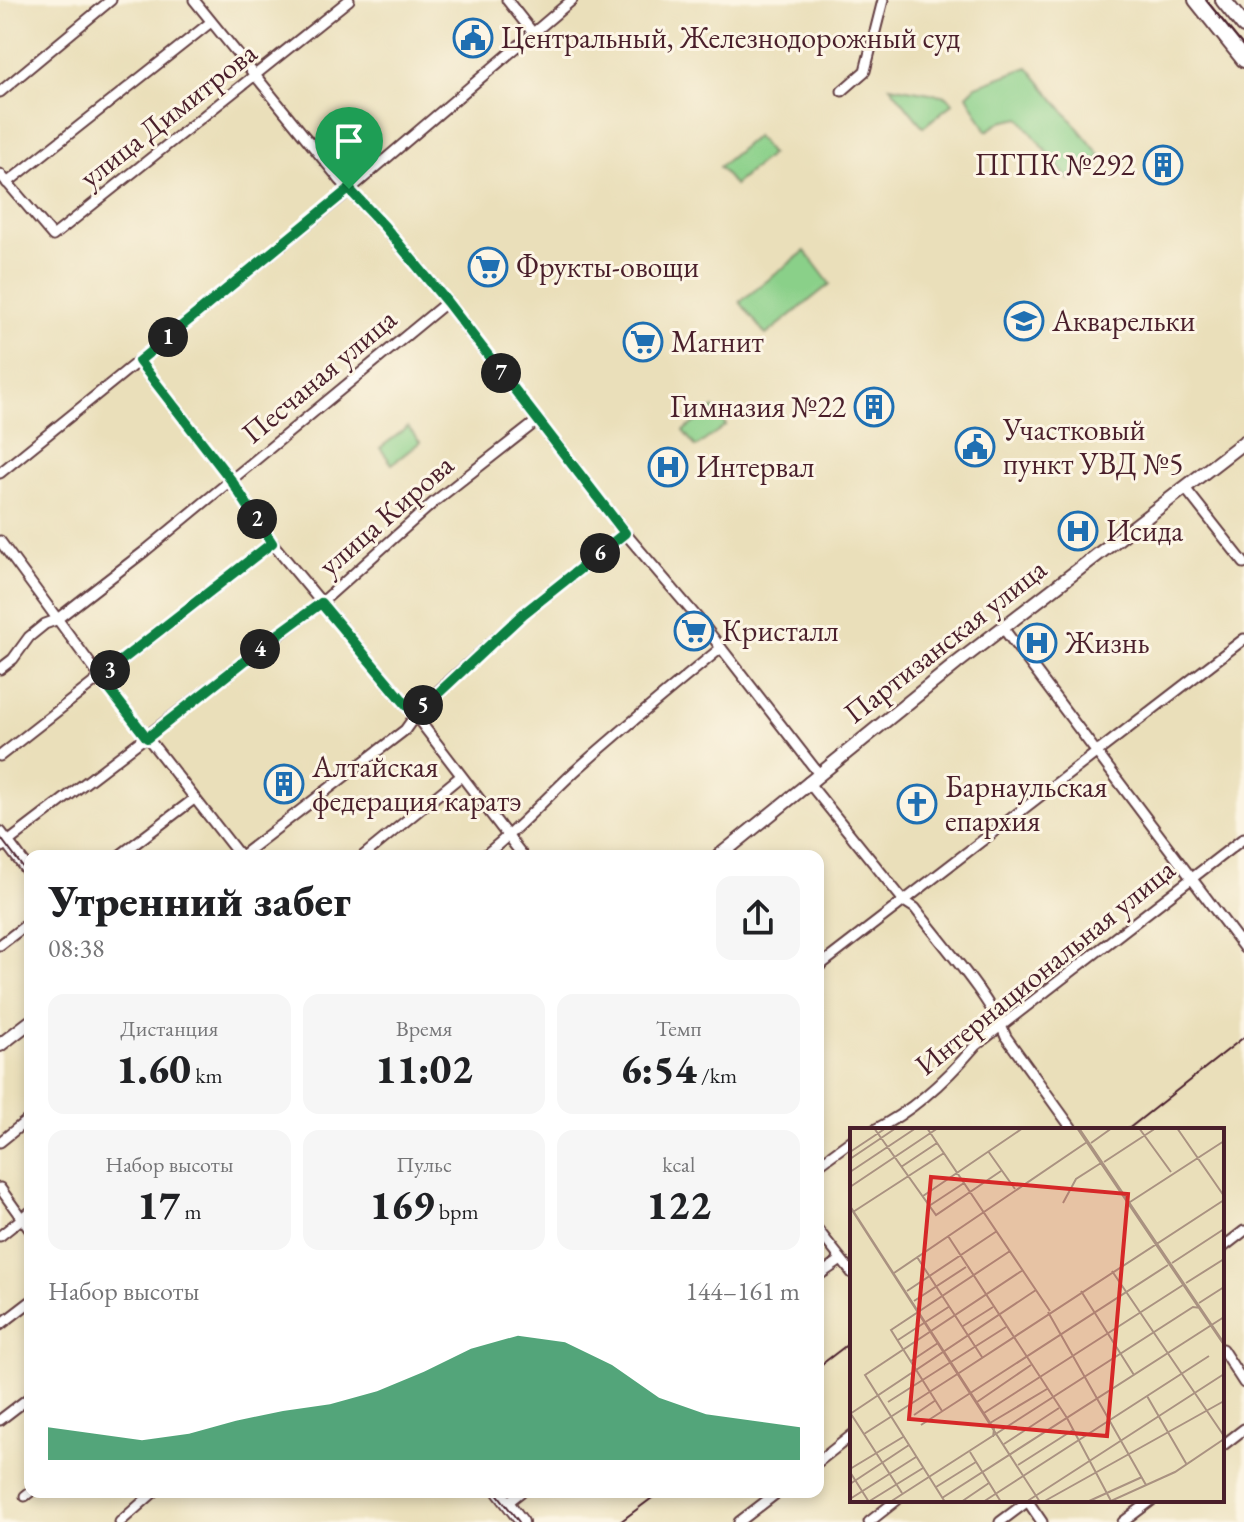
<!DOCTYPE html>
<html lang="ru">
<head>
<meta charset="utf-8">
<style>
	:root { --surface:#fff; --page:#f6f6f6; --text:#202124; --muted:#757577; --accent:#0b8043 }
	body { margin:0; font-family:"EB Garamond",serif; background:var(--page); color:var(--text); height:100vh; display:flex; flex-direction:column; font-size:30px; white-space:nowrap }
	* { box-sizing:border-box; margin:0 }
	p { font-size:26px; color:var(--muted) }
	.icon { flex:none; width:44px; height:44px; fill:none; stroke:currentColor; stroke-width:2; stroke-linecap:round; stroke-linejoin:round }
	.map { position:relative; flex:1; overflow:hidden }
	.side { position:absolute; left:24px; top:850px; width:800px; height:648px; display:flex; flex-direction:column; background:var(--surface); border-radius:16px; box-shadow:0 4px 12px #0003 }
	.side>* { flex:none }
	.pin { position:absolute; display:grid; place-items:center; width:68px; height:68px; color:#fff; margin:-82px -34px; border-radius:50% 50% 50% 0; rotate:-45deg; box-shadow:0 0 8px #0007 }
	.pin .icon { rotate:45deg }
	.km { position:absolute; width:40px; height:40px; margin:-20px; border-radius:50%; background:#222; color:#fff; font-size:22px; line-height:40px; text-align:center }
	.round { display:grid; place-items:center; flex:none; width:84px; height:84px; border-radius:16px; background:var(--page) }
	.summary { display:flex; align-items:center; justify-content:space-between; height:136px; padding:0 24px }
	h1 { font-size:44px; font-weight:800; line-height:60px }
	.figures { display:grid; grid-template-columns:repeat(3,1fr); gap:12px; height:136px; padding:8px 24px }
	.figures div { display:grid; align-content:center; border-radius:16px; background:var(--page); text-align:center }
	.figures b { font-size:40px; font-weight:800 }
	.figures small { font-size:22px; font-weight:400 }
	.figures p { font-size:22px }
	.chart { height:224px; padding:16px 24px }
	.chart p { display:flex; justify-content:space-between }
	.chart svg { width:100%; height:144px; margin-top:8px; fill:var(--accent); opacity:.7 }
	.map>svg:first-child { display:block }
	.green { fill:#8ad089; stroke:#6a785a; stroke-width:2 }
	.lines { fill:none; stroke-linecap:round; stroke-linejoin:round }
	.street-casing { stroke:#623c40; stroke-width:13 }
	.secondary-casing { stroke:#623c40; stroke-width:16 }
	.primary-casing { stroke:#623c40; stroke-width:18 }
	.street { stroke:#fff; stroke-width:9 }
	.secondary { stroke:#fff; stroke-width:12 }
	.primary { stroke:#fff; stroke-width:14 }
	.tram { stroke:#4a1f2b; stroke-width:2 }
	.route-casing { stroke:#fff; stroke-width:16 }
	.route { stroke:#0b8043; stroke-width:10 }
	.labels { text-anchor:middle; stroke-width:6; stroke-linejoin:round; paint-order:stroke }
	.poi-label { font-size:30px; fill:#4a1f2b; stroke:#fcf5e5; text-anchor:start }
	.street-label { font-size:30px; fill:#4a1f2b; stroke:#fcf5e5 }
	.inset-road { fill:none; stroke:#aa9281; stroke-width:2 }
	.view { fill:#d62828; fill-opacity:0.15; stroke:#d62828; stroke-width:4 }
	.inset-edge { fill:none; stroke:#4a1f2b; stroke-width:4 }
</style>
</head>
<body>
<div class="map">
<svg width="1244" height="1522" viewBox="0 0 1244 1522">
	<rect width="100%" height="100%" fill="#fcf5e5"/>
	<filter id="ink" filterUnits="userSpaceOnUse"><feTurbulence type="fractalNoise" baseFrequency=".0125" numOctaves="2"/><feDisplacementMap in="SourceGraphic" scale="16" xChannelSelector="R" yChannelSelector="G"/><feConvolveMatrix kernelMatrix="1 2 1 2 8 2 1 2 1" color-interpolation-filters="sRGB"/></filter>
	<filter id="wash" filterUnits="userSpaceOnUse"><feTurbulence type="fractalNoise" baseFrequency=".006" numOctaves="4" result="noise"/><feDisplacementMap in="SourceGraphic" scale="32" xChannelSelector="R" yChannelSelector="G"/><feGaussianBlur stdDeviation="1.8" result="paint"/><feColorMatrix in="noise" values="0 0 0 0 0 0 0 0 0 0 0 0 0 0 0 0 0 1.4 0 .05"/><feComposite in="paint" operator="in"/></filter>
	<g filter="url(#wash)">
		<rect width="100%" height="100%" fill="#eadfba"/>
		<!-- green -->
		<g class="green">
			<path d="M1028 67 1101 156 1069 180 1020 118 1001 122 987 131 967 95 976 86Z"/>
			<path d="M890 86 947 96 953 103 923 127Z"/>
			<path d="M756 136 771 154 734 185 719 167Z"/>
			<path d="M805 251 830 284 766 335 740 302Z"/>
			<path d="M714 408 726 425 696 447 683 431Z"/>
			<path d="M408 427 420 442 392 464 380 448Z"/>
		</g>
	</g>
	<g filter="url(#ink)">
		<g class="lines">
			<!-- street casing -->
			<g class="street-casing">
				<g id="street">
					<path d="M194 0 340 180 384 226 441 295 625 533 701 622 819 774"/>
					<path d="M507 0 533 33"/>
					<path d="M842 91 865 71 883 0"/>
					<path d="M0 92 111 0"/>
					<path d="M0 174 53 236 349 0"/>
					<path d="M7 183 211 22"/>
					<path d="M139 361 231 480 272 543 415 715 523 856"/>
					<path d="M0 473 341 197 572 0"/>
					<path d="M1185 488 1244 563"/>
					<path d="M0 541 100 677 240 856"/>
					<path d="M1003 628 1244 948"/>
					<path d="M0 669 13 659 29 637 45 624 56 620 145 551 447 302"/>
					<path d="M0 756 272 543"/>
					<path d="M808 782 904 901 915 908C943 945 990 997 1006 1037L1073 1130"/>
					<path d="M0 848 321 603 434 502 537 421"/>
					<path d="M119 856 194 799"/>
					<path d="M241 856 405 730 422 706 523 614 625 533"/>
					<path d="M363 856 461 776"/>
					<path d="M484 856C516 831 544 800 574 772 622 729 671 689 721 648"/>
					<path d="M0 945 30 922"/>
					<path d="M818 967 1244 639"/>
					<path d="M874 1130C913 1111 947 1079 975 1046L1244 838"/>
					<path d="M0 1142 30 1118"/>
					<path d="M818 1165 852 1140"/>
					<path d="M0 1188 30 1230"/>
					<path d="M818 1230 852 1273"/>
					<path d="M0 1236 30 1212"/>
					<path d="M1222 1248 1244 1231"/>
					<path d="M818 1276 841 1260"/>
					<path d="M0 1325 30 1302"/>
					<path d="M1222 1349 1244 1383"/>
					<path d="M0 1420 30 1397"/>
					<path d="M1222 1446 1244 1429"/>
					<path d="M818 1462 852 1435"/>
					<path d="M25 1496 30 1492"/>
					<path d="M1027 1500 1042 1522"/>
					<path d="M507 1503 521 1492"/>
					<path d="M120 1522 154 1492"/>
					<path d="M739 1522 778 1492"/>
					<path d="M869 1522 897 1500"/>
					<path d="M1000 1522 1028 1501"/>
					<path d="M1123 1522 1152 1500"/>
				</g>
			</g>
			<!-- secondary casing -->
			<g class="secondary-casing">
				<g id="secondary">
					<path d="M0 833 30 873"/>
					<path d="M719 856 957 663 1244 442"/>
					<path d="M0 1045 30 1022"/>
					<path d="M499 1492 522 1522"/>
				</g>
			</g>
			<!-- primary casing -->
			<g class="primary-casing">
				<g id="primary">
					<path d="M1196 0 1244 60"/>
					<path d="M1223 0 1244 26"/>
				</g>
			</g>
			<!-- street -->
			<use href="#street" class="street"/>
			<!-- secondary -->
			<use href="#secondary" class="secondary"/>
			<!-- primary -->
			<use href="#primary" class="primary"/>
			<!-- tram -->
			<g class="tram">
				<path d="M1206 0 1244 47"/>
				<path d="M0 837 30 877"/>
				<path d="M1127 1130 1244 1037"/>
				<path d="M818 1367 852 1341"/>
				<path d="M496 1492 519 1522"/>
				<path d="M620 1522 660 1492"/>
			</g>
		</g>
	</g>
	<g class="lines" filter="url(#ink)">
		<!-- route casing -->
		<g class="route-casing">
			<path id="route" d="M349 189 384 226 447 302 625 533 523 614 415 715 321 603 280 633 147 738 100 677 272 543 231 480 139 361Z"/>
		</g>
		<!-- route -->
		<use href="#route" class="route"/>
	</g>
	<!-- icons -->
	<defs>
		<g id="civic-ring" transform="scale(2)"><circle r="9.5" fill="#fcf5e5" stroke="#1f6fb2" stroke-width="1.5"/><path d="M-.6-6.5H3V-4.5H.6V-3L4-1V1h2V6H-6V1h2V-1L-.6-3ZM-1.2 2.5V6h2.4V2.5Z" fill="#1f6fb2"/></g>
		<g id="building-ring" transform="scale(2)"><circle r="9.5" fill="#fcf5e5" stroke="#1f6fb2" stroke-width="1.5"/><path d="M-4-6H4V6H1V3H-1V6H-4ZM-2.5-4.3h1.7v1.8h-1.7ZM.8-4.3h1.7v1.8H.8ZM-2.5-1h1.7V.8h-1.7ZM.8-1h1.7V.8H.8Z" fill="#1f6fb2"/></g>
		<g id="supermarket-ring" transform="scale(2)"><circle r="9.5" fill="#fcf5e5" stroke="#1f6fb2" stroke-width="1.5"/><path d="M-6-5.5h2.5l.6 2H6L4.5 2H-2.5L-4.4-4H-6ZM-1.5 3.2a1.3 1.3 0 1 0 .1 0ZM3 3.2a1.3 1.3 0 1 0 .1 0Z" fill="#1f6fb2"/></g>
		<g id="school-ring" transform="scale(2)"><circle r="9.5" fill="#fcf5e5" stroke="#1f6fb2" stroke-width="1.5"/><path d="M0-5L7-2L0 1L-7-2ZM-4 1L0 2.5L4 1V4Q0 6-4 4Z" fill="#1f6fb2"/></g>
		<g id="hospital-ring" transform="scale(2)"><circle r="9.5" fill="#fcf5e5" stroke="#1f6fb2" stroke-width="1.5"/><path d="M-5-5h3v3.5h4V-5h3V5h-3V1.5h-4V5h-3Z" fill="#1f6fb2"/></g>
		<g id="church-ring" transform="scale(2)"><circle r="9.5" fill="#fcf5e5" stroke="#1f6fb2" stroke-width="1.5"/><path d="M-1.2-6h2.4v3.5h3.3v2.4h-3.3V6h-2.4V-.1h-3.3v-2.4h3.3Z" fill="#1f6fb2"/></g>
	</defs>
	<g fill-rule="evenodd">
		<use href="#civic-ring" x="473" y="38"/>
		<use href="#building-ring" x="1163" y="165"/>
		<use href="#supermarket-ring" x="488" y="267"/>
		<use href="#school-ring" x="1024" y="321"/>
		<use href="#supermarket-ring" x="643" y="342"/>
		<use href="#building-ring" x="874" y="407"/>
		<use href="#civic-ring" x="975" y="447"/>
		<use href="#hospital-ring" x="668" y="467"/>
		<use href="#hospital-ring" x="1078" y="531"/>
		<use href="#supermarket-ring" x="694" y="631"/>
		<use href="#hospital-ring" x="1037" y="643"/>
		<use href="#building-ring" x="284" y="784"/>
		<use href="#church-ring" x="917" y="804"/>
	</g>
	<g class="labels">
		<!-- poi labels -->
		<g class="poi-label">
			<text x="501" y="48">Центральный, Железнодорожный суд</text>
			<text x="1135" y="175" text-anchor="end">ПГПК №292</text>
			<text x="516" y="277">Фрукты-овощи</text>
			<text x="1052" y="331">Акварельки</text>
			<text x="671" y="352">Магнит</text>
			<text x="846" y="417" text-anchor="end">Гимназия №22</text>
			<text x="1003" y="440">Участковый<tspan x="1003" dy="34">пункт УВД №5</tspan></text>
			<text x="696" y="477">Интервал</text>
			<text x="1106" y="541">Исида</text>
			<text x="722" y="641">Кристалл</text>
			<text x="1065" y="653">Жизнь</text>
			<text x="312" y="777">Алтайская<tspan x="312" dy="34">федерация каратэ</tspan></text>
			<text x="945" y="797">Барнаульская<tspan x="945" dy="34">епархия</tspan></text>
		</g>
		<!-- street labels -->
		<g class="street-label">
			<text transform="translate(168 115) rotate(-38)" y="10">улица Димитрова</text>
			<text transform="translate(319 376) rotate(-40)" y="10">Песчаная улица</text>
			<text transform="translate(386 515) rotate(-41)" y="10">улица Кирова</text>
			<text transform="translate(945 641) rotate(-38)" y="10">Партизанская улица</text>
			<text transform="translate(1045 967) rotate(-39)" y="10">Интернациональная улица</text>
		</g>
	</g>
	<!-- overview -->
	<g transform="translate(850 1128)">
		<rect width="374" height="374" fill="#eadfba"/>
		<path class="inset-road" d="M24 0 86 87 151 43M77 0 200 183M227 0 374 217M229 0 374 215M289 0 321 44M327 0 374 68M241 15 262 0M138 23 165 61M0 24 36 0M0 31 46 0M254 34 306 0M51 39 87 15M0 44 66 0M0 59 88 0M73 68 173 0M280 74 374 13M213 75 226 51 251 35M0 78 144 301 143 309M79 78 114 55M0 79 190 374M3 84 94 25M98 108 217 290 261 373 325 344 374 311M67 129 132 229M322 135 374 101M262 143 374 308M44 145 237 14M336 155 374 131M57 163 147 103M231 163 284 247M64 173 116 139M349 175 374 159M198 184 296 357M113 198 143 179M48 212 100 178M61 233 88 215M109 245 374 72M297 268 337 337M38 274 156 199M127 274 181 237M92 283 41 202 160 123M134 285 333 157M0 286 186 162M1 286 52 365M64 287 86 272M140 295 197 261M71 297 318 137M14 306 109 245M154 316 209 280M120 324 151 374M168 337 223 302M0 341 53 309M0 344 19 374M0 356 59 317M86 359 126 334M92 370 374 189M0 371 66 329M18 374 73 340M40 374 343 179 351 180M95 374 15 247 173 142M111 374 139 355M133 374 359 228M176 374 374 246M193 374 374 273M237 374 292 349"/>
		<path class="view" d="M81 49 278 66 257 308 59 291Z"/>
		<rect width="374" height="374" class="inset-edge"/>
	</g>
</svg>
<div class="pin" style="left:349px;top:189px;background:#1e9e55"><svg class="icon" aria-label="arrive" viewBox="0 0 24 24"><path d="M6 21V4h12l-3 4 3 4H6"/></svg></div>
<b class="km" style="left:168px;top:337px">1</b>
<b class="km" style="left:257px;top:519px">2</b>
<b class="km" style="left:110px;top:670px">3</b>
<b class="km" style="left:260px;top:649px">4</b>
<b class="km" style="left:423px;top:705px">5</b>
<b class="km" style="left:600px;top:553px">6</b>
<b class="km" style="left:501px;top:373px">7</b>
<section class="side">
<div class="summary"><div><h1>Утренний забег</h1><p>08:38</p></div><a class="round"><svg class="icon" aria-label="share" viewBox="0 0 24 24"><path d="M12 15V3M7 8l5-5 5 5M5 13v7h14v-7"/></svg></a></div>
<div class="figures">
<div><p>Дистанция</p><b>1.60<small> km</small></b></div>
<div><p>Время</p><b>11:02</b></div>
<div><p>Темп</p><b>6:54<small> /km</small></b></div>
</div>
<div class="figures">
<div><p>Набор высоты</p><b>17<small> m</small></b></div>
<div><p>Пульс</p><b>169<small> bpm</small></b></div>
<div><p>kcal</p><b>122</b></div>
</div>
<div class="chart"><p><span>Набор высоты</span>144–161 m</p>
<svg viewBox="0 0 160 44" preserveAspectRatio="none"><path d="M0 44V34L10 36L20 38L30 36L40 32L50 29L60 27L70 23L80 17L90 10L100 6L110 8L120 15L130 25L140 30L150 32L160 34V44z"/></svg>
</div>
</section>
</div>
</body>
</html>
